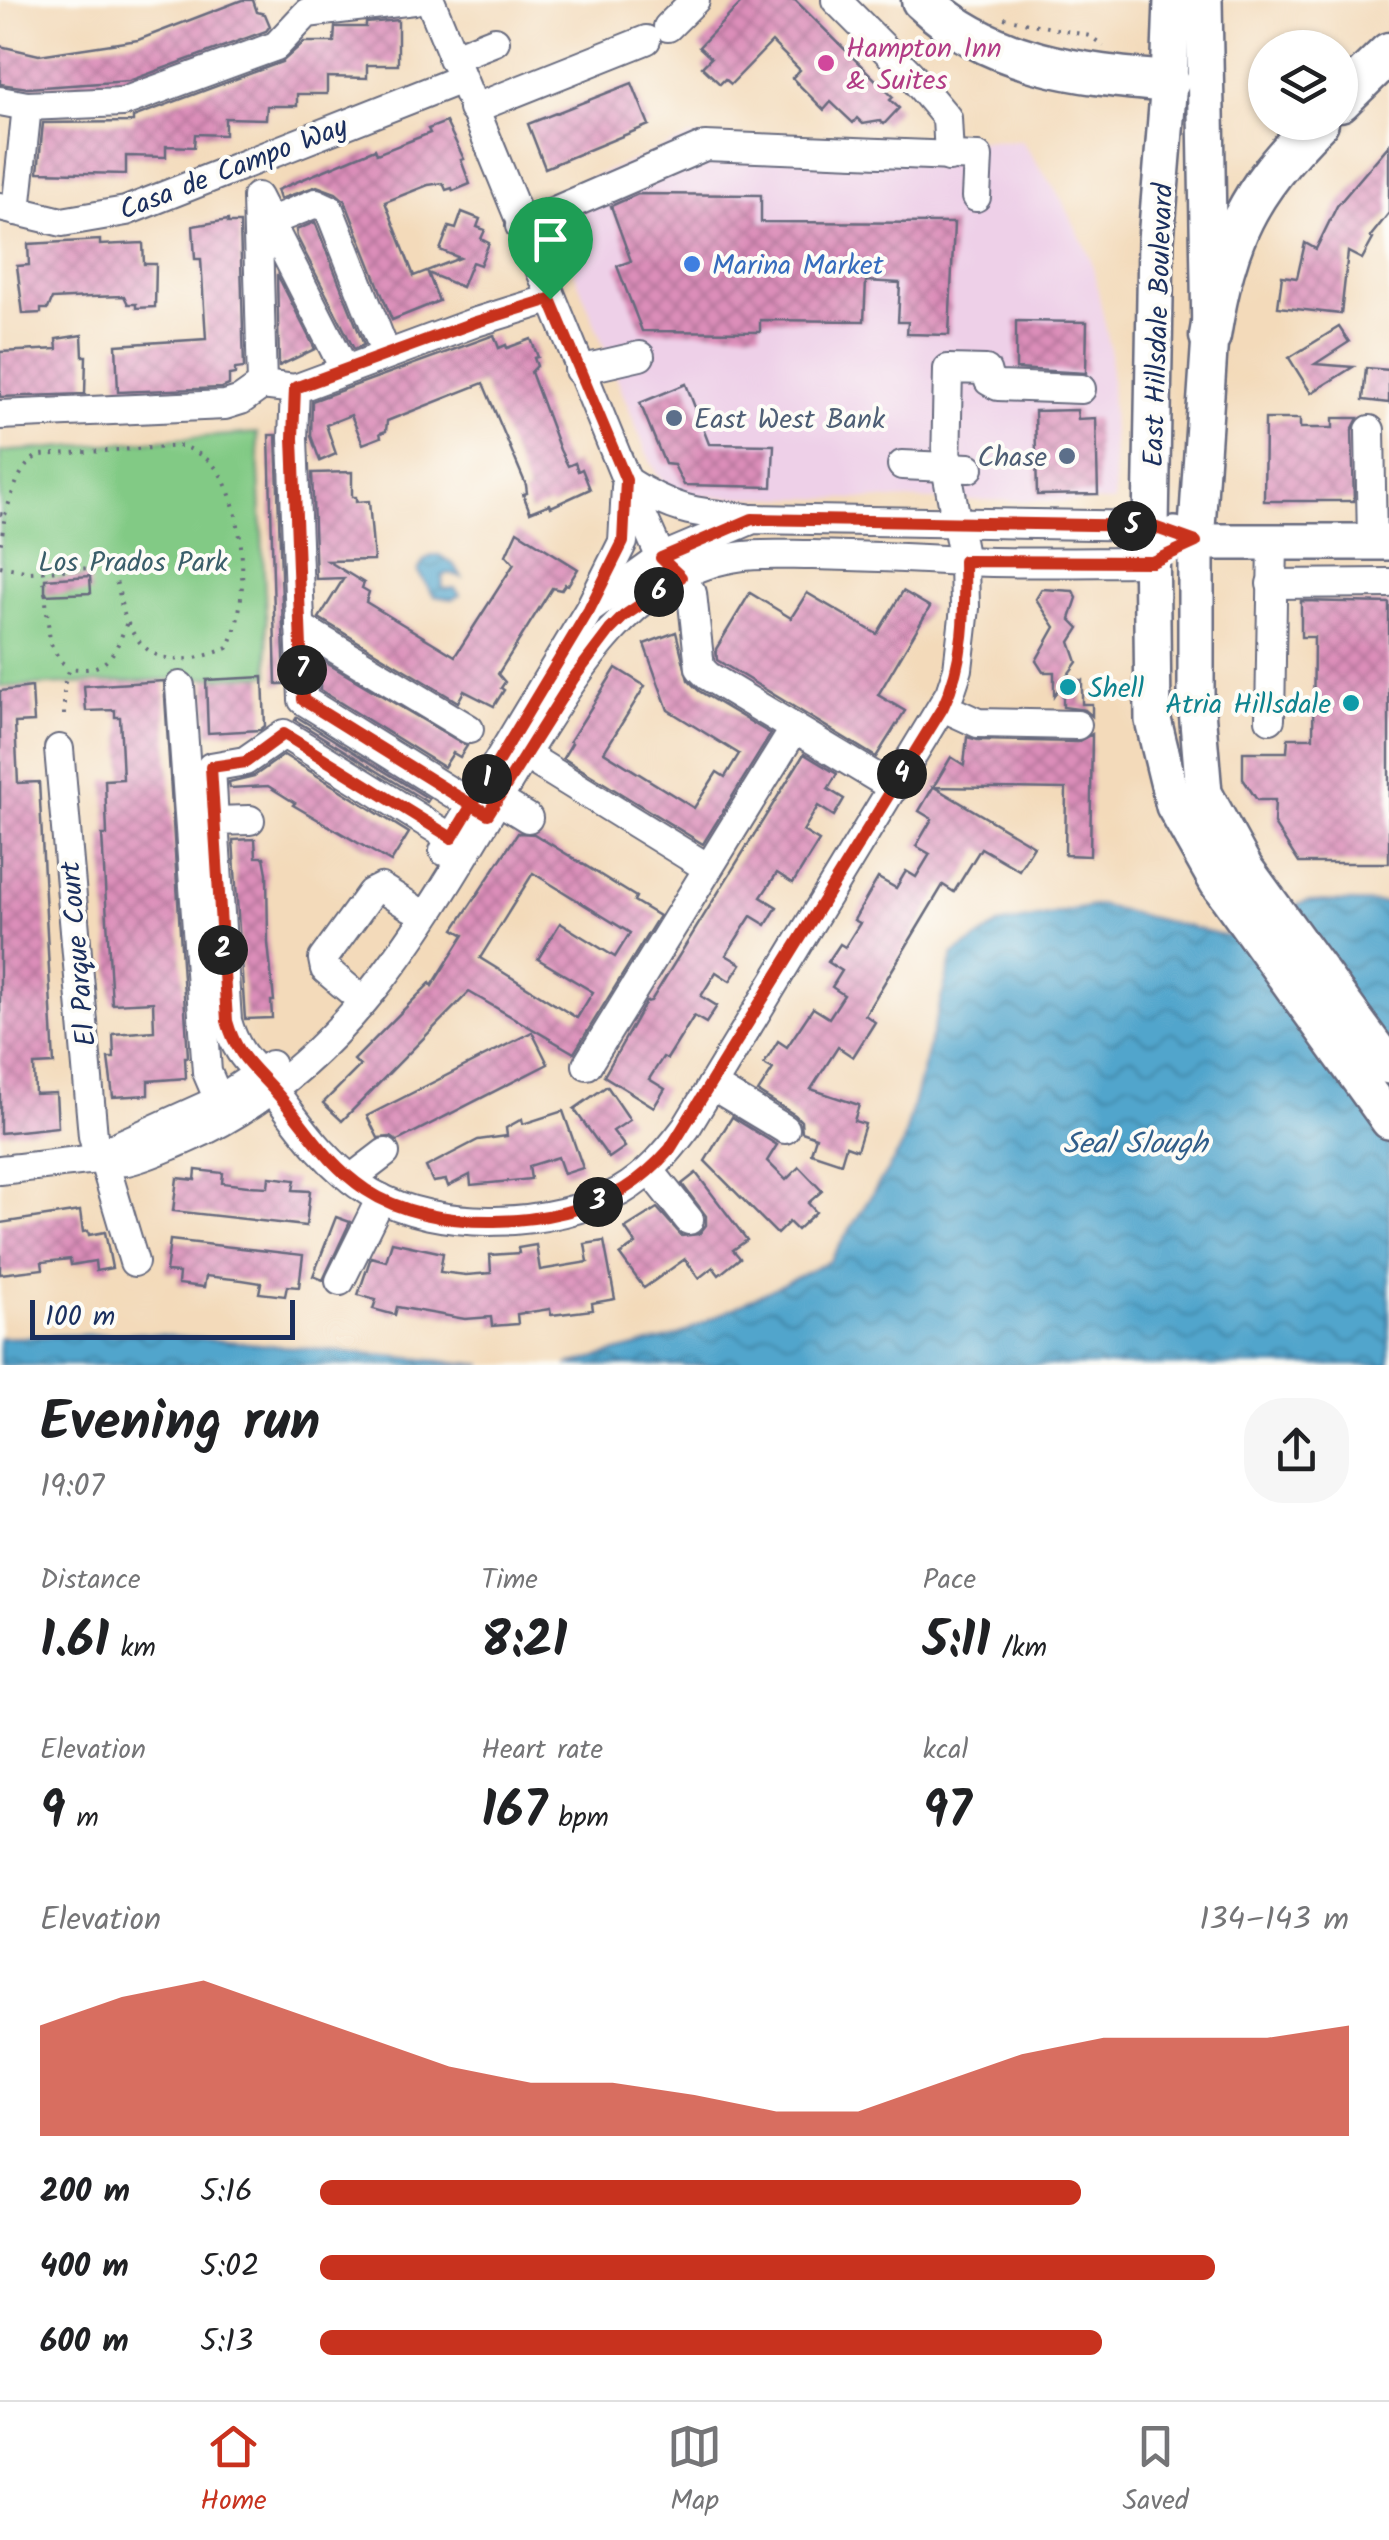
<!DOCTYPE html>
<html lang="en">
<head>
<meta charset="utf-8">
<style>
	:root { --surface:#fff; --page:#f6f6f6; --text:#202124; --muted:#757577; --line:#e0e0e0; --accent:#c8321e }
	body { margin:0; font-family:Kalam,sans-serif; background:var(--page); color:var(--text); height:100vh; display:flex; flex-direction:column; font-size:38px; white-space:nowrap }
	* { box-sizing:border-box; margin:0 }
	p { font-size:32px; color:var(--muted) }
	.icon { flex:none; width:55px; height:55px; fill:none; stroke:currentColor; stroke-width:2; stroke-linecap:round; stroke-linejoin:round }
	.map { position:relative; height:1365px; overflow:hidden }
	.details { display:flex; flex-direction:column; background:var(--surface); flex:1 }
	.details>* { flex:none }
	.buttons { position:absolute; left:1248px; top:30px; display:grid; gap:20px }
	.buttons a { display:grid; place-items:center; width:110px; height:110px; border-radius:50%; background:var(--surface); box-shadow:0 2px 8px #0004; font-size:50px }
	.scale { position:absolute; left:30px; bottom:25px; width:265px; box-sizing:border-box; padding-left:10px; border:5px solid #1b2f5e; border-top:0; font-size:28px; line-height:35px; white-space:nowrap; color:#1b2f5e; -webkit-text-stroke:8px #fdfcf7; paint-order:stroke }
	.pin { position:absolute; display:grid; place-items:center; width:85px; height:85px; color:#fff; margin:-102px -42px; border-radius:50% 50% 50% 0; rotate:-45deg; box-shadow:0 0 10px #0007 }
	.pin .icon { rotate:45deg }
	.km { position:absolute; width:50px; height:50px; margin:-25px; border-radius:50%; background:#222; color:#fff; font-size:28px; line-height:50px; text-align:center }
	.round { display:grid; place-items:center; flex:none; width:105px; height:105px; border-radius:40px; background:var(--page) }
	.head { display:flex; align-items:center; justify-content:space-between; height:170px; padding:0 40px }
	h1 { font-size:55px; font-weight:700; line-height:75px }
	.metrics { display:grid; grid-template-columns:repeat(3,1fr); gap:15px; height:170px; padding:10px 40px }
	.metrics div { display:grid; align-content:center }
	.metrics b { font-size:50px; font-weight:700 }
	.metrics small { font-size:28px; font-weight:400 }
	.metrics p { font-size:28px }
	.chart { height:280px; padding:20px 40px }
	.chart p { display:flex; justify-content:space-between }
	.chart svg { width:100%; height:180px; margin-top:10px; fill:var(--accent); opacity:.7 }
	ul { padding:0 40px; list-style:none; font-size:32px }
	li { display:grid; grid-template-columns:160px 120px 1fr; align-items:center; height:75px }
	li i { height:25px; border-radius:12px; background:var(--accent) }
	.menu { display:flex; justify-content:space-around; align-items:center; height:140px; border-top:2px solid var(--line); background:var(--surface); font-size:28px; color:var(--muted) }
	.menu a { display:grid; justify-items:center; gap:5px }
	.menu .on { color:var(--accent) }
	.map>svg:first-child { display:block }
	.built { fill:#eed0e8 }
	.green { fill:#82ca85; stroke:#4e7c72; stroke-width:2.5 }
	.water { fill:url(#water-waves); stroke:#366a95; stroke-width:2.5 }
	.building { fill:url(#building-cross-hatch); fill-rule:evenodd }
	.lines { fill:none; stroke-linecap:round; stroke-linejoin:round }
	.minor-casing { stroke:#676b7e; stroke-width:32 }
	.major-casing { stroke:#676b7e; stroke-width:40 }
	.highway-casing { stroke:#676b7e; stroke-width:45 }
	.path { stroke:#676b7e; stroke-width:4; stroke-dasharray:2.5 8; stroke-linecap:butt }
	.minor { stroke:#fff; stroke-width:28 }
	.major { stroke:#fff; stroke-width:35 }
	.highway { stroke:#fff; stroke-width:40 }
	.route-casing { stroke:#fff; stroke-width:20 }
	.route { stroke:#c8321e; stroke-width:12 }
	.hotel-dot { fill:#d1479c; stroke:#fdfcf7; stroke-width:4 }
	.shop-dot { fill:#3f7fe0; stroke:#fdfcf7; stroke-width:4 }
	.service-dot { fill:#5c6f8a; stroke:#fdfcf7; stroke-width:4 }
	.culture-dot { fill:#0f9aa8; stroke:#fdfcf7; stroke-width:4 }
	.labels { text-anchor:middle; stroke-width:8; stroke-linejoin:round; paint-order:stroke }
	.hotel-label { font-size:28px; fill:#b23c85; stroke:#fdfcf7; text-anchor:start }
	.street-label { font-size:28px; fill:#1b2f5e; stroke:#fdfcf7 }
	.shop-label { font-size:28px; fill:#366cbe; stroke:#fdfcf7; text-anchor:start }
	.service-label { font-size:28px; fill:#4e5e75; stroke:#fdfcf7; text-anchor:start }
	.park-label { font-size:28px; fill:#3a5e6a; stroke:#fdfcf7 }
	.culture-label { font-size:28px; fill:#0d838f; stroke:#fdfcf7; text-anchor:start }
	.water-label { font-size:30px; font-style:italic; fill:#315e8a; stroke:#fdfcf7 }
</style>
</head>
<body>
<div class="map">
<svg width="1389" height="1365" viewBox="0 0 1389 1365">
	<defs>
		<pattern id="water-waves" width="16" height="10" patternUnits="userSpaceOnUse" patternTransform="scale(2.5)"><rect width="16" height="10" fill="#51a5cc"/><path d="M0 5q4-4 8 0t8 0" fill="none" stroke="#4287a9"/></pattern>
		<pattern id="building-cross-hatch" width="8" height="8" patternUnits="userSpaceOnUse" patternTransform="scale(2.5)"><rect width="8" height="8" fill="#dc8eb9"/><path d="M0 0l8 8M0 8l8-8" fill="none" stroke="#b2749a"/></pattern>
	</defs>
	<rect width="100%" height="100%" fill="#fdfcf7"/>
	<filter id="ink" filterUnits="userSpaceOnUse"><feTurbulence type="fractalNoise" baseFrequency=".01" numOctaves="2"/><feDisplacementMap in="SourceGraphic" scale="20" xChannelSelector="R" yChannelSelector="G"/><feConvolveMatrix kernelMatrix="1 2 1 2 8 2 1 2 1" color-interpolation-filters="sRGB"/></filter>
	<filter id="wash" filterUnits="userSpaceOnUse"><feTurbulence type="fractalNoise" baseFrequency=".0048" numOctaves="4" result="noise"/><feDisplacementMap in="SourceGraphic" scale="40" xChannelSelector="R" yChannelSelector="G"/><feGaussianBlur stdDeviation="2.25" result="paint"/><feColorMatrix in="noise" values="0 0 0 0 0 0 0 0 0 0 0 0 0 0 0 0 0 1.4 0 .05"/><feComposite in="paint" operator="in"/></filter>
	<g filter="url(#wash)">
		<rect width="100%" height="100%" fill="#f3daba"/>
		<!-- built -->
		<path class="built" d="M689 137 1022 141 1064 203 1091 259 1110 348 1115 502 700 497 671 489 657 475 647 454 544 197Z"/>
		<!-- green -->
		<path class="green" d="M257 433 269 675 0 687V452Z"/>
		<!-- water -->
		<g class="water">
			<path d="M439 555 453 564 462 577 449 573 442 576 443 589 455 588 460 595 452 599 434 596 418 572C422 561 426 556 439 555Z"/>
			<path d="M1307 901 1389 903V1365H567L676 1336 830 1261 902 1147 953 955 998 925 1098 905 1227 936Z"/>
			<path d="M142 1333 484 1365H0V1338Z"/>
		</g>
		<g id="blocks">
			<!-- building -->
			<g class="building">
				<path d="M242 0H253L257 12 265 14 270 26 266 31 129 81 28 88 0 84V46L39 55 138 40Z"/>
				<path d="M744 0H795L893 97 890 100 899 108 884 124 880 121 863 124 857 118 853 123 831 102 824 110 792 78 800 70 772 42 731 84 725 79 720 84 702 67 711 58 699 47Z"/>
				<path d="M398 20V65H367V78L327 77V94H297V106H267L266 119 225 118V135L195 134 194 147 166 146V157L126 156V174L38 172 43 123 133 122V117L282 62 304 42H334L335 27H366V23Z"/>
				<path d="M632 83 649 125 545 168 528 124Z"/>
				<path d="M446 122 464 159 461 160 470 184 453 191 452 188 446 190 443 183 428 185 385 202 414 276 460 258 440 250 449 227 456 229 462 212 480 219 477 227 485 230 481 239 489 243 480 265 472 262 462 287 428 273 439 301 392 320 345 201 336 193 317 186 280 199 277 190 375 149 377 154 430 133 428 129Z"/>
				<path d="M1389 145V213L1370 237 1373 239 1362 259 1348 252 1341 314 1278 307 1282 276 1297 278 1305 243 1316 249 1337 206Z"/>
				<path d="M638 194 761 195V222L954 223 949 335 907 334 908 322H898L900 283 866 281 864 321 760 320V332L642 331 617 266 631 261 611 206Z"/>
				<path d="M228 220V223H240L244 368 235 369V374L229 375V385L222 388 118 392 116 345 206 339 201 259H195L193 226Z"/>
				<path d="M315 222 364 345 354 349 297 237 296 230Z"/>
				<path d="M100 240V245L143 243 144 264H156L155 307 136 308V304H128L124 296 90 297 52 299 48 309H41V313L23 314 17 266 29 265 28 244Z"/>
				<path d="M277 274 315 349 279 366Z"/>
				<path d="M1016 321 1087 322 1086 373 1016 369Z"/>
				<path d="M1339 327 1349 342 1315 364 1353 367 1311 393 1289 358Z"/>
				<path d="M82 335 83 356H86L85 394 0 397V352L57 349 56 339Z"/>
				<path d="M494 335 499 348 506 345 507 348 531 339 538 357 534 358 537 366 531 372 560 450 568 466 575 463 578 471 582 469 590 489 551 507 550 504 530 512 523 494 527 493 526 485 483 383 387 421 386 431 380 433 381 437 363 444 351 415 326 425 336 454 320 461 311 436 312 401Z"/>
				<path d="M1366 368 1389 370V403L1363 400Z"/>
				<path d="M686 384 709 444 774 445 772 487 684 485 674 465 665 464 640 403Z"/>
				<path d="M1077 410 1078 419 1096 418 1098 494 1037 495 1035 411Z"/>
				<path d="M1333 418H1358L1352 430 1354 501H1264L1265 419H1300V428H1333Z"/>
				<path d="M269 435H276L285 684H276Z"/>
				<path d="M352 472V497H356V502L369 501 374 560 328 561 364 583 362 588 369 592 366 602 455 656 514 564 506 555 517 531 578 569 568 585 565 584 561 590 552 588 498 674 505 682 501 688 504 690 494 706 464 691 458 702 319 618 344 578 316 579 312 473Z"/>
				<path d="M90 576 91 593 45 595V579Z"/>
				<path d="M1042 589 1073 591 1077 598 1070 619 1079 628 1070 642 1077 662 1064 680H1082V704H1092V716L1085 710 1063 707V682L1054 696V672H1043L1036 661 1055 627 1036 599Z"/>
				<path d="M903 591 930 607 878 695 905 711 876 757 717 660 716 649 750 593 791 618 807 593 877 634Z"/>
				<path d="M1301 601 1389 603V863H1299L1274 824 1275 800H1257L1243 779V752H1287L1288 738H1313L1314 637H1301Z"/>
				<path d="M676 632 688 680 699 691 771 734 703 844 563 758 572 743 570 741 616 668 645 686 604 752 694 808 717 772 725 777 739 754 668 710 644 644Z"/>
				<path d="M323 661 467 746 460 757 453 753 444 767 320 690V681L324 673 319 668Z"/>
				<path d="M263 677 265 726 260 730 208 733 206 680Z"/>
				<path d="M164 681 188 1057H185L186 1078 148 1081V1095L113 1097 108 1058H114L113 1034 154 1031 153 1002 112 1004 102 835H107L105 780 123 779 120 717H115V710L86 711 84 686Z"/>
				<path d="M32 687 34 722 15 723 18 783 39 782 54 1064 34 1065 35 1094 56 1093 58 1127 0 1133V691Z"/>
				<path d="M297 717 429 799 427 802 295 720Z"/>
				<path d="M1092 734 1090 856 1065 855 1066 789 934 787 1034 846 1019 870 981 848 954 892 943 885 865 1015 875 1022 853 1057 838 1047 811 1089 859 1105 854 1121 865 1124 857 1150 846 1146 841 1163 811 1153 816 1137 802 1132 801 1121 795 1115 758 1092 773 1069 764 1064 778 1041 787 1047 813 1008 829 1018 844 995 832 987 842 971 828 962 840 944 845 947 860 923 854 920 878 878 896 888 906 871 916 877 930 854 916 846 932 819 919 811 951 757 964 765 967 737 978 740 1077 742Z"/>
				<path d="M804 754 837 774 828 789 844 799 834 816 818 806 803 831 819 841 793 883 777 873 761 897 777 907 766 925 751 916 726 955 741 964 730 981 716 972 701 996 717 1006 706 1023 694 1016 667 1059 663 1057 649 1079 665 1089 654 1107 604 1076 646 1002 651 1001Z"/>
				<path d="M284 755 409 833 391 862 293 805 295 803 268 786 230 788 229 782 254 776Z"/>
				<path d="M518 833 534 834 636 897 634 901 659 916 574 1053 469 992 342 1121 323 1103 360 1066 354 1060 430 983 432 986 464 935 454 929ZM533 873 630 933 615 957 560 923 538 959 593 992 577 1018 480 958Z"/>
				<path d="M255 839 256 857H264L267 873 268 943 274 1001H271L272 1018 245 1019 233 840Z"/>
				<path d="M532 1032 548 1064 397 1141 391 1137 378 1138 367 1116Z"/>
				<path d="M607 1086 630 1120 613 1131 625 1147 609 1158 574 1109Z"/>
				<path d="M563 1111 583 1168 564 1174 558 1157 529 1166 531 1179 471 1185 470 1175 448 1186 446 1180 433 1182 426 1167 478 1140 507 1136 506 1128 522 1119 523 1124Z"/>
				<path d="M732 1117 777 1145 767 1161 786 1180 799 1167 822 1191 808 1203 816 1212 797 1230 789 1222 777 1234 705 1161Z"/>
				<path d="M196 1170 223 1173 222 1183 248 1186 268 1187 269 1177 295 1180 293 1190 310 1191 306 1226 173 1211 177 1178 195 1180Z"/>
				<path d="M696 1173 747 1240 733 1250 740 1258 719 1275 713 1267 699 1278 685 1259 644 1288 620 1255 636 1244 625 1228 657 1208 682 1236 699 1234 706 1225V1216L682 1184Z"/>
				<path d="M80 1211 83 1232 88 1231 89 1235 105 1232 112 1268 96 1271 95 1261 71 1265 70 1259 42 1262 43 1269 0 1274V1223Z"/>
				<path d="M336 1217 350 1222 323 1280 313 1276Z"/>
				<path d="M170 1240 303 1255 299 1287 287 1286 285 1296 259 1293 261 1283 242 1280 206 1276 204 1287 178 1284 179 1273 166 1272Z"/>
				<path d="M604 1241 615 1299 592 1303 593 1310 551 1315 550 1309 517 1314 518 1324 492 1326 491 1317 465 1319 397 1307 395 1315 373 1309 376 1300 358 1295 371 1257 386 1261 392 1242 443 1253 440 1272 466 1275 491 1273 490 1255 519 1253 518 1248 536 1245 540 1270 588 1262 585 1244Z"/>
			</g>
		</g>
	</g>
	<g filter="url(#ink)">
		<use href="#blocks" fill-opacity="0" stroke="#676b7e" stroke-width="2.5"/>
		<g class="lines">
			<!-- minor casing -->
			<g class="minor-casing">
				<g id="minor">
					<path d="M430 0 624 474 661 558 692 593 700 668 708 676 894 788"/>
					<path d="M836 0 910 74 947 118 949 157"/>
					<path d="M668 27 695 0"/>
					<path d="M452 58 495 41"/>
					<path d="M0 101 27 106 123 102 276 46 307 13 414 0"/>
					<path d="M473 109 646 40"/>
					<path d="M0 207 62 222 126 211 461 79"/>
					<path d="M16 211 27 106"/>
					<path d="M269 222 316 203 329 209 386 354"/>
					<path d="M520 226 705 146 978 157 976 197"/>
					<path d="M579 370 640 356"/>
					<path d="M295 389 262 385 257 197 345 370"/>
					<path d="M0 415 225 405 241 400 262 385"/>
					<path d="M1370 430 1372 542"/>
					<path d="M902 465 969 468"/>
					<path d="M627 481C672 510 694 513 746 518"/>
					<path d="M1271 584 1389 583"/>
					<path d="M591 606 623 542 626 487"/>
					<path d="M300 627 469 729"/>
					<path d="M180 686 207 1072 219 1100"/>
					<path d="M943 707 978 723 1077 725"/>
					<path d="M1270 719 1273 541"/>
					<path d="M59 749 93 1136 99 1159"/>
					<path d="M525 755 708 868"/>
					<path d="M497 799 528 818"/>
					<path d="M486 814 303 700 293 438 295 389 476 322 550 299"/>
					<path d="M250 820 214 821 227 1021C239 1062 256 1065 277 1095 304 1132 331 1169 371 1193 439 1233 553 1228 621 1191 648 1175 667 1153 686 1128L950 693 958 669 965 608 964 561 946 467 948 369 986 370 989 381 998 386 1081 389"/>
					<path d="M214 821 211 767 245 761 284 734 451 838"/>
					<path d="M444 851 589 610 661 558 753 519 1151 526"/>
					<path d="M351 991 325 969 323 959 371 893 381 888 411 907"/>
					<path d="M587 1065 787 741"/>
					<path d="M712 1085 785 1129"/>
					<path d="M115 1147 219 1100 271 1065"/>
					<path d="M103 1158 134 1262"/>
					<path d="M0 1170C32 1167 65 1162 98 1159 108 1158 118 1163 127 1161 146 1157 166 1147 184 1140 358 1067 441 889 535 738 580 667 628 589 714 562 746 552 779 555 812 555 862 556 912 558 963 561 1025 564 1089 562 1151 562"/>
					<path d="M650 1171 689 1220"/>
					<path d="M351 1179 385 1153"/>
					<path d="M340 1281 381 1198"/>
				</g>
			</g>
			<!-- major casing -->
			<g class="major-casing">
				<g id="major">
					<path d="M1172 0 1169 82 1156 240 1151 526 1153 720 1174 806 1217 882 1389 1121"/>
					<path d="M1204 0 1210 336 1196 542V698L1204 793 1245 868 1389 1066"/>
					<path d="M1175 535 1196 542H1389"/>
				</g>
			</g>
			<!-- highway casing -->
			<g class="highway-casing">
				<g id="highway">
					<path d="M922 0C991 65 1079 74 1169 82"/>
					<path d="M1340 101 1389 53"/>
					<path d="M1210 336C1226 238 1247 192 1318 122"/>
				</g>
			</g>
			<!-- path -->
			<g class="path">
				<path d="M1004 18 1090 36 1104 46"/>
				<path d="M0 514 5 515 0 549"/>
				<path d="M0 566 30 572 107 567C123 586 117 599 126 619 147 670 186 664 228 648 250 603 246 516 220 474 212 460 198 453 184 446L39 455C18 467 13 493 5 515"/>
				<path d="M43 571 50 642 60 661 70 668"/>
				<path d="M64 715V685L70 668C108 674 115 653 127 622"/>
			</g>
			<!-- minor -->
			<use href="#minor" class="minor"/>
			<!-- major -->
			<use href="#major" class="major"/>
			<!-- highway -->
			<use href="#highway" class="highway"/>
		</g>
	</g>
	<g class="lines" filter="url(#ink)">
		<!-- route casing -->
		<g class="route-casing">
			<path id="route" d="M550 299 626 480 623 542 589 610 452 838 284 734 246 762 211 767 227 1021C236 1054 251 1065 273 1089 306 1125 323 1161 366 1190 432 1234 557 1229 624 1189 642 1178 656 1165 670 1149L943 707C965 661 965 611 964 561L1152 562 1196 542 1151 526 752 519 661 558 681 577 624 616 610 630 573 679 488 814 457 796 303 700 293 438 295 388 476 322 550 299"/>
		</g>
		<!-- route -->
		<use href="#route" class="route"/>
	</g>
	<!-- markers -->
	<circle class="hotel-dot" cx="826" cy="63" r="10"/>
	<circle class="shop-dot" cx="692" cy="264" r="10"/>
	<g class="service-dot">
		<circle cx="674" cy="418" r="10"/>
		<circle cx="1067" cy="456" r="10"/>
	</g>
	<g class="culture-dot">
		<circle cx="1068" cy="687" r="10"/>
		<circle cx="1351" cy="703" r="10"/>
	</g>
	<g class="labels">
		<!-- hotel labels -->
		<g class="hotel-label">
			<text x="846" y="57">Hampton Inn<tspan x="846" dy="32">&amp; Suites</tspan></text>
		</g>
		<!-- street labels -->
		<g class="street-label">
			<text transform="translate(233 167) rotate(-21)" y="10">Casa de Campo Way</text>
			<text transform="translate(1157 325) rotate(-88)" y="10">East Hillsdale Boulevard</text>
			<text transform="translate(77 954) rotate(-95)" y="10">El Parque Court</text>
		</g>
		<!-- shop labels -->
		<g class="shop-label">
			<text x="712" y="274">Marina Market</text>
		</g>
		<!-- service labels -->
		<g class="service-label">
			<text x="694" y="428">East West Bank</text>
			<text x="1047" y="466" text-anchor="end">Chase</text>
		</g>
		<!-- park labels -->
		<g class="park-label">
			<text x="133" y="571">Los Prados Park</text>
		</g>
		<!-- culture labels -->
		<g class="culture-label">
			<text x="1088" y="697">Shell</text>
			<text x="1331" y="713" text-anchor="end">Atria Hillsdale</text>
		</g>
		<!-- water labels -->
		<g class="water-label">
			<text x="1135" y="1153">Seal Slough</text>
		</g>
	</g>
</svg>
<div class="buttons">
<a><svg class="icon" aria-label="layers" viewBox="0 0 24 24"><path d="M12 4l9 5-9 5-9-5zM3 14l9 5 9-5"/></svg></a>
</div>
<div class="scale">100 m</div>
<div class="pin" style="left:550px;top:299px;background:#1e9e55"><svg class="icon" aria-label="arrive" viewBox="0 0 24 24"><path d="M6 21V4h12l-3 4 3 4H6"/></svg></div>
<b class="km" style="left:487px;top:779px">1</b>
<b class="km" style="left:223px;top:950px">2</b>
<b class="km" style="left:598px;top:1202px">3</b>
<b class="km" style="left:902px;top:774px">4</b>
<b class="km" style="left:1132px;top:526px">5</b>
<b class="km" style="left:659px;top:592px">6</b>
<b class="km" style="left:302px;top:670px">7</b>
</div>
<section class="details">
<div class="head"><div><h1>Evening run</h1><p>19:07</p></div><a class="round"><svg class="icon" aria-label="share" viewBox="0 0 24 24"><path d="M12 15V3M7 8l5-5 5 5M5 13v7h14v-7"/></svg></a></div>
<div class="metrics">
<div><p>Distance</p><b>1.61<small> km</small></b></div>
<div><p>Time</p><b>8:21</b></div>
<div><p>Pace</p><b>5:11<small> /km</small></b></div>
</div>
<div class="metrics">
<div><p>Elevation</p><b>9<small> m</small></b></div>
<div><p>Heart rate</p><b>167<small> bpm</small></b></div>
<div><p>kcal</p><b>97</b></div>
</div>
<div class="chart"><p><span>Elevation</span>134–143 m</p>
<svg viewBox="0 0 160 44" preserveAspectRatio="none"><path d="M0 44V17L10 10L20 6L30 13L40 20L50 27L60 31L70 31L80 34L90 38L100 38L110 31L120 24L130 20L140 20L150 20L160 17V44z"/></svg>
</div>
<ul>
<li><b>200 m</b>5:16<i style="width:74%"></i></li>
<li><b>400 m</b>5:02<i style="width:87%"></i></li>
<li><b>600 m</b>5:13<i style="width:76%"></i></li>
</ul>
</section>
<nav class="menu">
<a class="on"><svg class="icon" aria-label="home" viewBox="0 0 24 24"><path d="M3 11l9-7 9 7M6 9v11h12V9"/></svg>Home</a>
<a><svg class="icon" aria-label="map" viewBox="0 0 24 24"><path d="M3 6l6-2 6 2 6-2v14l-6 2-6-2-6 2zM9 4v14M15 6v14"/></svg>Map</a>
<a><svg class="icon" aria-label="saved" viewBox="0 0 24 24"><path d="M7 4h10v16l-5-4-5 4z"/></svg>Saved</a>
</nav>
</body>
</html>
